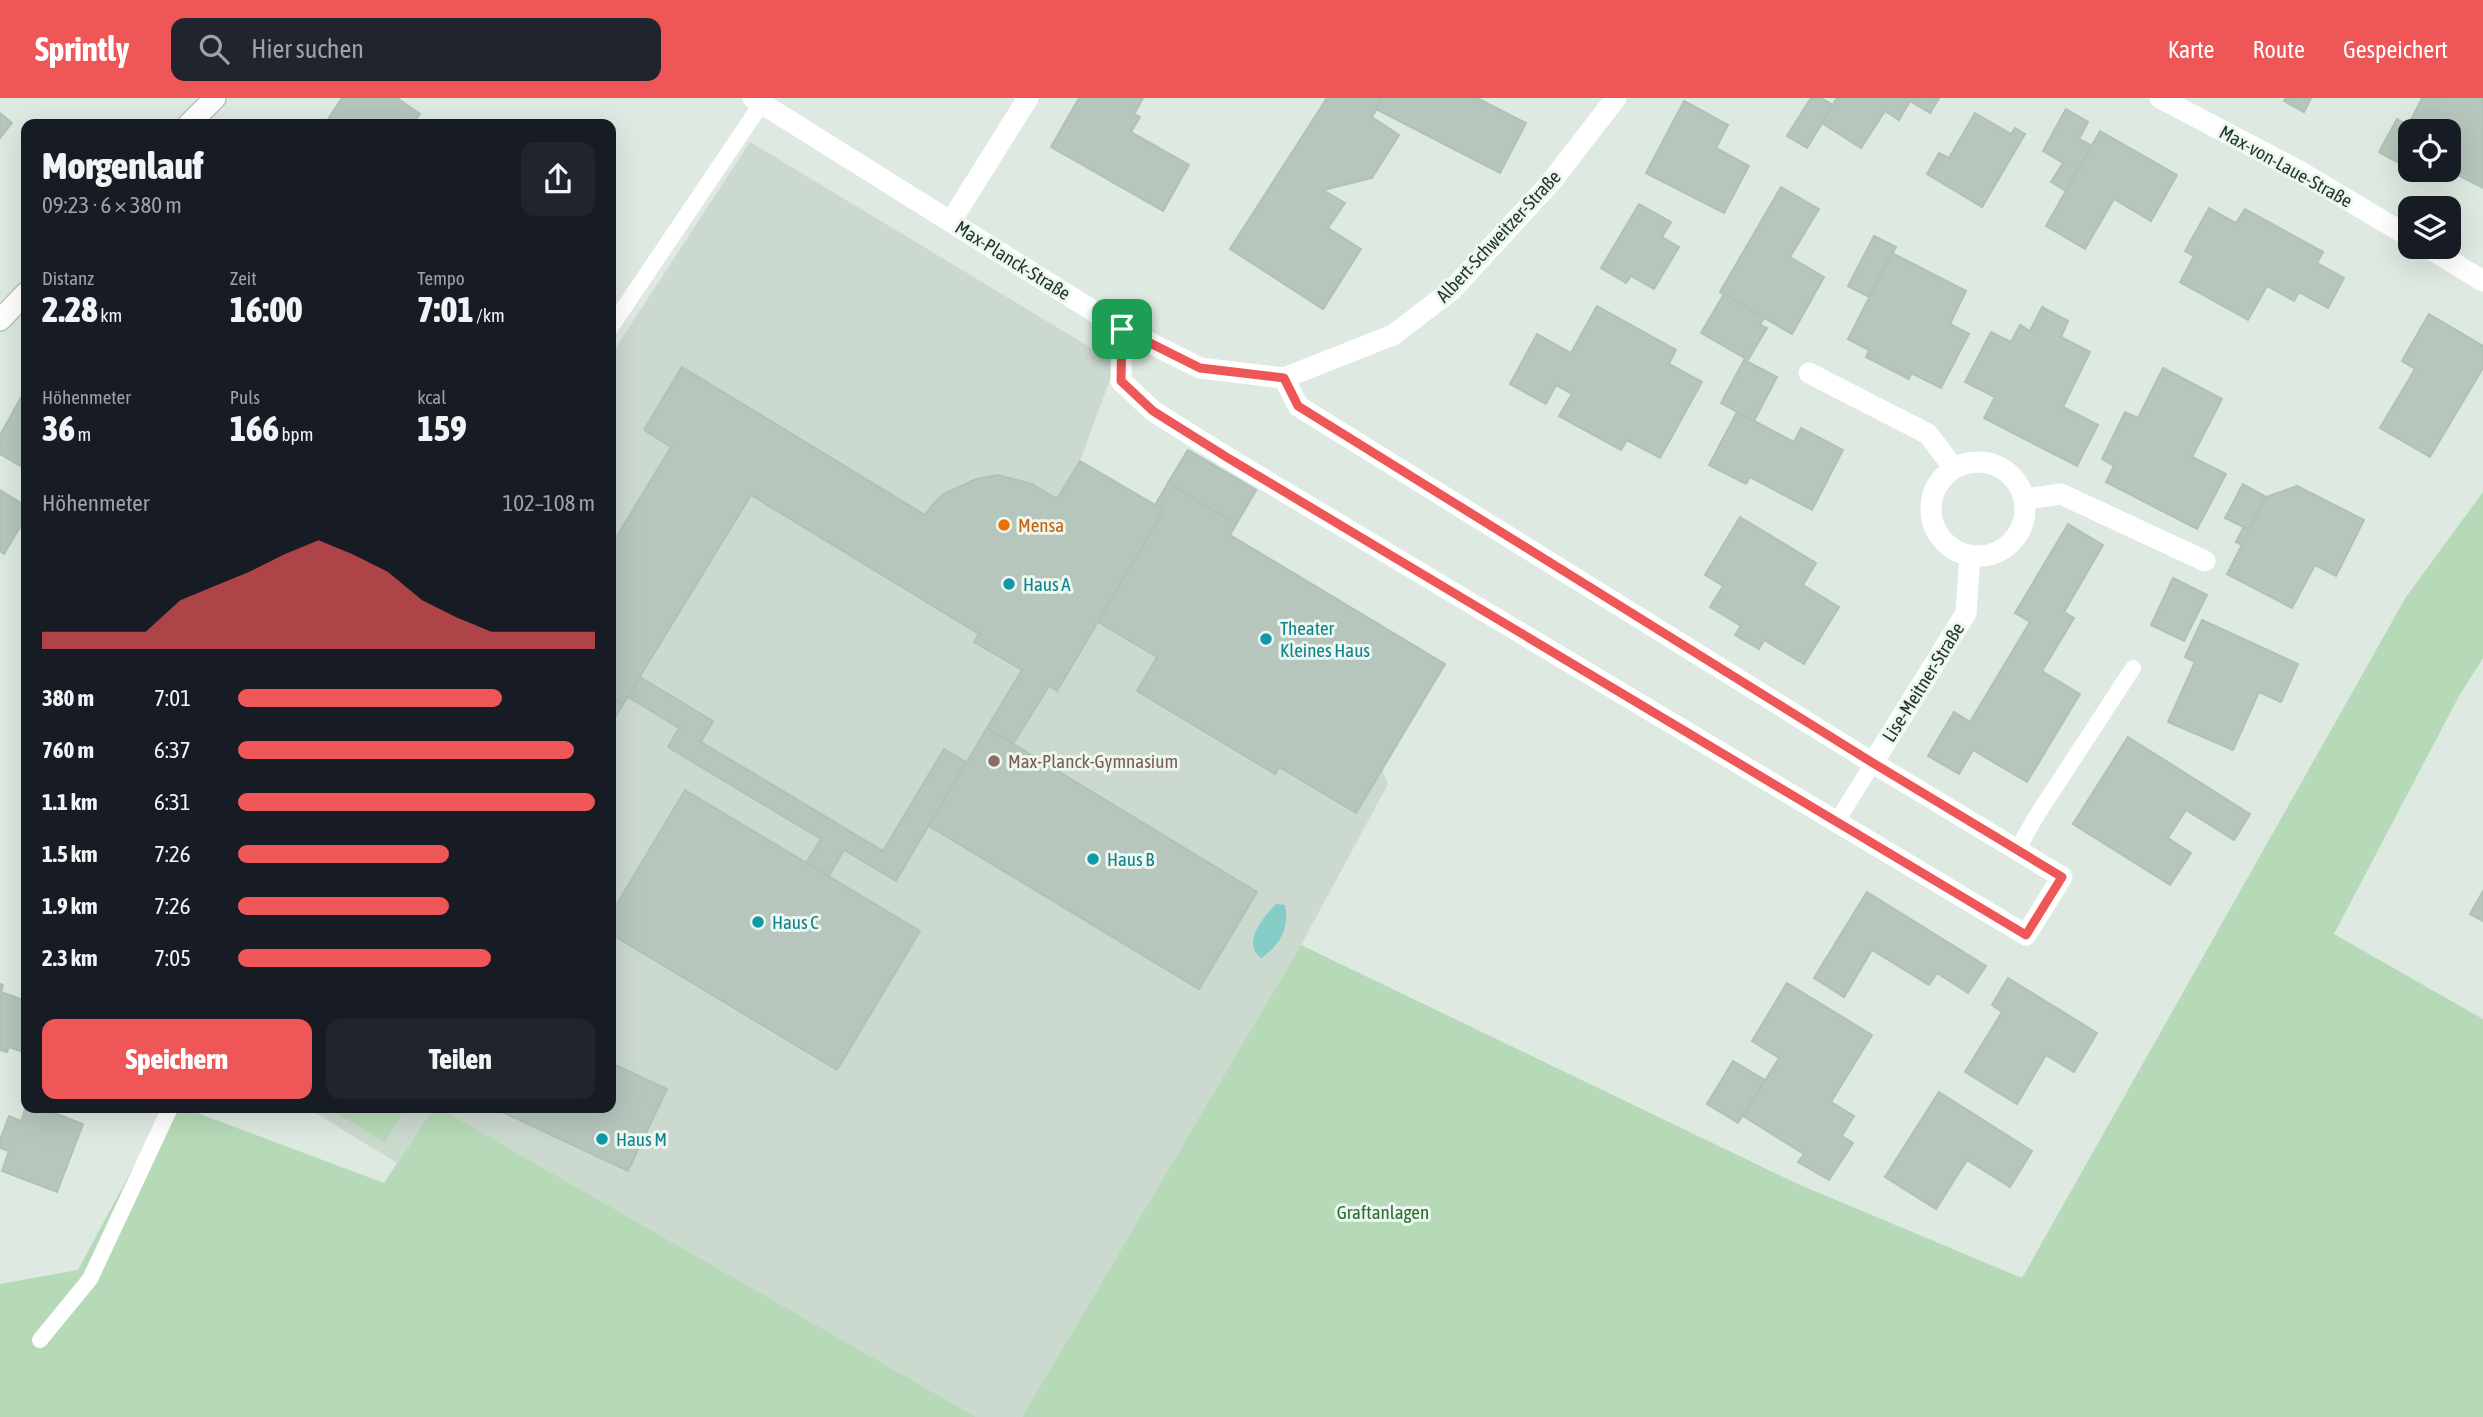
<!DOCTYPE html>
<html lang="de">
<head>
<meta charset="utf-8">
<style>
	:root { --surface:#171b24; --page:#20242c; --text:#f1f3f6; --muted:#9ea1a6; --accent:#ef5657 }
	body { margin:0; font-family:"Asap Condensed",sans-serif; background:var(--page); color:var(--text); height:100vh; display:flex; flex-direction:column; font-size:26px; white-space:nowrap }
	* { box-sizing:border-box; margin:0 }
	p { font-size:23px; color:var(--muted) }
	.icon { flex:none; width:38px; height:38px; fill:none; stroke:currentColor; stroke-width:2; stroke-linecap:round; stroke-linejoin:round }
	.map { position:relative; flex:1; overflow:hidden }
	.details { position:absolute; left:21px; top:21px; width:595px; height:994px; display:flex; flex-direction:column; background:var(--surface); border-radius:14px; box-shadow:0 7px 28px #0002 }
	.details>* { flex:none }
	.tools { position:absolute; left:2398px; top:21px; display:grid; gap:14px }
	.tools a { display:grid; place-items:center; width:63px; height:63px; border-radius:14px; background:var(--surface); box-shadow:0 7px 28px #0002; font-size:35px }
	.pin { position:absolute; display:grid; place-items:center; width:60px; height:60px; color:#fff; margin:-30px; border-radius:14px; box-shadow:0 4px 10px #0006 }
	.round { display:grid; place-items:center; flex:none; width:74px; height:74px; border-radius:14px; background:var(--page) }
	.head { display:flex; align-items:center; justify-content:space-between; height:119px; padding:0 21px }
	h1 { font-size:38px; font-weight:800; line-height:52px }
	.stats { display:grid; grid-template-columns:repeat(3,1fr); gap:10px; height:119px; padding:7px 21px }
	.stats div { display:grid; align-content:center }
	.stats b { font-size:35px; font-weight:800 }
	.stats small { font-size:19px; font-weight:400 }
	.stats p { font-size:19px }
	.chart { height:196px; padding:14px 21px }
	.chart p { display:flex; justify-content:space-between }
	.chart svg { width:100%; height:126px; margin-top:7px; fill:var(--accent); opacity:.7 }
	.primary-button { display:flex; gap:14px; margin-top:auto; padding:14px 21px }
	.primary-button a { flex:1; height:80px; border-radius:14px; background:var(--accent); color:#fff; font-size:28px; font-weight:800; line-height:80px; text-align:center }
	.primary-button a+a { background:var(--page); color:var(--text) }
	ul { padding:0 21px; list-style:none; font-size:23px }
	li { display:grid; grid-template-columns:112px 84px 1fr; align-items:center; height:52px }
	li i { height:18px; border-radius:9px; background:var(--accent) }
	header { display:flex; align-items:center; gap:42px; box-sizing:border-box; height:98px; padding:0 35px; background:var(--accent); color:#fff }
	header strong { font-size:33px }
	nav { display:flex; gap:38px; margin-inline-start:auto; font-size:24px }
	.search { width:490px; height:63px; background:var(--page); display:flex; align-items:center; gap:18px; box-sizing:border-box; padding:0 24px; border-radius:14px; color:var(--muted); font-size:26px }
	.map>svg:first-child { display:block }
	.built { fill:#ccd9cf }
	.green { fill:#b6dab7 }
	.water { fill:#85cec7 }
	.building { fill:#b6c6bc; stroke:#b0c2b6; stroke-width:2 }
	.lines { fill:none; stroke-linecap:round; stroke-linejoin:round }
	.secondary-casing { stroke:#b1c8ba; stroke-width:24 }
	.service { stroke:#fff; stroke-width:16 }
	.minor { stroke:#fff; stroke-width:21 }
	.secondary { stroke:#fff; stroke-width:21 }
	.route-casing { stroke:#fff; stroke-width:14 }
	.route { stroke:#ef5657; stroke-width:9 }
	.food-dot { fill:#e8710a; stroke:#edf6ef; stroke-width:2.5 }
	.culture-dot { fill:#0f9aa8; stroke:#edf6ef; stroke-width:2.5 }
	.education-dot { fill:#8d6e63; stroke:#edf6ef; stroke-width:2.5 }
	.labels { text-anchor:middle; stroke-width:6; stroke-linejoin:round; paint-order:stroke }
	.street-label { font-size:19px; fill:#1f382b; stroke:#edf6ef }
	.food-label { font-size:19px; fill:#c56008; stroke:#edf6ef; text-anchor:start }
	.culture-label { font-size:19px; fill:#0d838f; stroke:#edf6ef; text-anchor:start }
	.education-label { font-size:19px; fill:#785e54; stroke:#edf6ef; text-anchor:start }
	.park-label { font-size:19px; fill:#2b6d34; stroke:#edf6ef }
</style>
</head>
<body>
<header>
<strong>Sprintly</strong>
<div class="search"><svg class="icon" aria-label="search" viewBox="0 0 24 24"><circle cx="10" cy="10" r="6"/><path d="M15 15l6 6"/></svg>Hier suchen</div>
<nav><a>Karte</a><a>Route</a><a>Gespeichert</a></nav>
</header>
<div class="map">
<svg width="2483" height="1319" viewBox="0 0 2483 1319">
	<rect width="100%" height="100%" fill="#dde9e1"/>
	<!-- built -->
	<g class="built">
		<path d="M750 44 1116 265 1080 363 1164 412 1369 641 1388 686 1301 847 1022 1319H976L439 1010H611V257Z"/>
		<path d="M307 1010H434L397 1065Z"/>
	</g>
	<!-- green -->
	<g class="green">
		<path d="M2483 394V560L2459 598 2334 836 2483 921V1319H1022L1301 847 1800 1087 2022 1180 2406 499Z"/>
		<path d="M165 1010H184L384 1085 434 1010H439L976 1319H0V1186L78 1172Z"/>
		<path d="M327 1010H405L385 1044Z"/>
	</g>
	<!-- water -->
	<path class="water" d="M1276 806 1285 807C1290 829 1280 848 1261 860 1241 845 1263 819 1276 806Z"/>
	<!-- building -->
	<g class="building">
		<path d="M342 0H397L420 16 412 26H325Z"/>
		<path d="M1079 0H1143L1134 16 1140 19 1131 34 1189 67 1163 113 1051 49Z"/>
		<path d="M1327 0H1383L1372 19 1399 37 1372 80 1323 92 1345 105 1328 130 1361 151 1323 211 1230 151Z"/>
		<path d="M1383 0H1477L1526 25 1500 75 1376 11Z"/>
		<path d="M1811 0H1821L1833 7 1807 50 1787 38Z"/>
		<path d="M1837 0H1939L1930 15 1910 3 1899 22 1885 13 1861 50 1822 25Z"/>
		<path d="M2286 0H2311L2304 14 2284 3Z"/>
		<path d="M2422 0H2483V90L2448 72V33H2410V71L2379 54 2397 21 2408 28Z"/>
		<path d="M1684 3 1728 27 1716 50 1749 68 1724 115 1646 75Z"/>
		<path d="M2066 11 2088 24 2079 41 2092 48 2066 93 2051 84 2063 65 2043 53Z"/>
		<path d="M0 15 12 25 0 40Z"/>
		<path d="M1975 15 2011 36 2015 30 2025 36 1982 109 1927 76 1939 55 1949 60Z"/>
		<path d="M2100 33 2177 77 2151 123 2114 101 2085 151 2046 128Z"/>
		<path d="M1781 89 1819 111 1790 159 1824 179 1792 236 1720 194Z"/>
		<path d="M1639 106 1671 124 1662 139 1679 149 1654 191 1631 178 1626 185 1601 170Z"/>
		<path d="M2209 110 2236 125 2245 111 2323 154 2317 165 2344 180 2328 210 2299 194 2294 203 2267 188 2248 222 2180 184 2194 158 2185 153Z"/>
		<path d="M1874 138 1896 149 1869 199 1848 188Z"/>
		<path d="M1892 155 1966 193 1950 226 1969 236 1941 290 1911 275 1909 281 1866 259 1869 252 1848 241Z"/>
		<path d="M1724 196 1764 220 1760 227 1767 230 1748 262 1701 235Z"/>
		<path d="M1597 208 1676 252 1669 266 1702 284 1660 360 1627 342 1621 352 1559 318 1572 296 1556 287 1546 306 1510 286 1537 236 1571 255Z"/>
		<path d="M2042 209 2068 223 2061 239 2090 254 2063 309 2098 327 2077 368 1984 320 1995 299 1965 284 1991 234 2011 244 2020 227 2030 233Z"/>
		<path d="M2429 216 2483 248V270L2430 359 2380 330 2415 271 2402 263Z"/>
		<path d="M1744 262 1777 279 1754 323 1721 305Z"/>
		<path d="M682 269 925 417 934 405 944 396 976 381 998 377 1032 386 1057 401 1080 363 1164 412 1057 593 1049 588 1013 646 987 630 1022 572 974 544 979 536 751 397 623 606 611 598V448L671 349 644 332Z"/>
		<path d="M2163 270 2222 301 2192 359 2226 376 2197 431 2106 384 2114 368 2102 361 2125 314 2138 320Z"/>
		<path d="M23 296 26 298V371L0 356V337Z"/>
		<path d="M1737 314 1794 344 1801 330 1843 352 1812 412 1750 379 1746 386 1709 367Z"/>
		<path d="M1188 352 1256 392 1230 437 1445 566 1356 715 1279 669 1275 676 1137 593 1157 559 1098 524 1164 412 1155 407Z"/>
		<path d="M1188 352 1256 392 1236 426 1168 385Z"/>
		<path d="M2243 386 2266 399 2249 432 2225 420Z"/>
		<path d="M2297 388 2364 422 2336 478 2315 467 2292 510 2227 476 2242 447 2236 444 2243 430 2249 432 2266 399Z"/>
		<path d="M0 392 26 408V419L4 456 0 453Z"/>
		<path d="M1740 419 1816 465 1803 487 1839 509 1804 566 1764 542 1759 551 1735 537 1741 528 1710 509 1723 488 1705 477Z"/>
		<path d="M2068 426 2103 447 2064 514 2074 520 2042 573 2080 596 2027 684 1973 652 1959 676 1928 658 1954 614 1970 624 2030 524 2015 515Z"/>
		<path d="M2173 480 2207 497 2184 543 2151 527Z"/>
		<path d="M2202 522 2298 566 2281 604 2259 594 2233 652 2168 624 2195 564 2185 559Z"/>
		<path d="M640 579 713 623 701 644 883 753 944 651 966 664 896 783 844 752 828 779 806 765 821 741 668 649 679 630 628 599Z"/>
		<path d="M611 598 623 606 611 627Z"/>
		<path d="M987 630 1257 794 1199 891 929 728Z"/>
		<path d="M2128 639 2250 716 2234 742 2186 712 2168 740 2191 755 2170 787 2073 726Z"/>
		<path d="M685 692 920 833 837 972 611 836V816Z"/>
		<path d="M2483 793V823L2470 816Z"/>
		<path d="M1867 794 1986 868 1968 895 1937 875 1929 887 1872 852 1844 899 1814 880Z"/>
		<path d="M2008 880 2097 935 2074 974 2046 957 2017 1006 1965 974 2002 914 1992 907Z"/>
		<path d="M1787 885 1872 937 1831 1004 1854 1018 1842 1038 1853 1045 1829 1082 1798 1064 1804 1056 1743 1018 1779 960 1752 943Z"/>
		<path d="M0 886 3 887 1 894 24 902 21 911 26 913V955L9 949 7 954 0 952Z"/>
		<path d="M1733 963 1765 982 1738 1025 1707 1006Z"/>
		<path d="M611 965 667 991 628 1073 494 1010H611Z"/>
		<path d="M1939 994 2032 1053 2010 1089 1967 1062 1936 1111 1885 1079Z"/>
		<path d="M26 1008V1010H41L83 1026 57 1094 2 1073 9 1053 0 1050V1042L9 1018 21 1023Z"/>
	</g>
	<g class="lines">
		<!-- secondary casing -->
		<g class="secondary-casing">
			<g id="secondary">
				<path d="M189 26 215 0"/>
				<path d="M0 222 26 195"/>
			</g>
		</g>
		<!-- service -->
		<g class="service">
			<path d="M611 229 762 5"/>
			<path d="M1836 725 1873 665"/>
			<path d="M2017 752 2037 717 2133 570"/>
			<path d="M40 1242 90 1181 170 1010"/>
		</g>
		<!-- minor -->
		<g class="minor">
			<path d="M753 0 1122 231 1200 270 1284 280 1393 237 1452 192 1551 84 1616 0"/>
			<path d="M2160 0 2299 73 2410 139"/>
			<path d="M951 123 1028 0"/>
			<path d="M2427 149 2483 183"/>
			<path d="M1122 231 1121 283 1153 313 1228 360 2026 837 2062 779 1873 665 1298 308 1284 280"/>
			<path d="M1809 275 1928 336 1953 369"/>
			<circle cx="1978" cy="411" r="47"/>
			<path d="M2025 401 2061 396 2205 463"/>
			<path d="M1873 665 1966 515 1970 459"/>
		</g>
		<!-- secondary -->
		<use href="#secondary" class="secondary"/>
	</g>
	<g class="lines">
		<!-- route casing -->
		<g class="route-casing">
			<path id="route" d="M1122 231 1200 270 1284 280 1298 308 1873 665 2062 779 2026 837 1228 360 1153 313 1121 283Z"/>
		</g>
		<!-- route -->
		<use href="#route" class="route"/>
	</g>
	<!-- markers -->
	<circle class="food-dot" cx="1004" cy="427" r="7"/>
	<g class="culture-dot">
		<circle cx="1009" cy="486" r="7"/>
		<circle cx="1266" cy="541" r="7"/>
		<circle cx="1093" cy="761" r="7"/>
		<circle cx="758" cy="824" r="7"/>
		<circle cx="602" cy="1041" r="7"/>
	</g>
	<circle class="education-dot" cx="994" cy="663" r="7"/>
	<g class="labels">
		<!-- street labels -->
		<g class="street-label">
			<text transform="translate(2286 68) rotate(29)" y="7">Max-von-Laue-Straße</text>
			<text transform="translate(1498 138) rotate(-47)" y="7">Albert-Schweitzer-Straße</text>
			<text transform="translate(1013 162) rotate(32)" y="7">Max-Planck-Straße</text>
			<text transform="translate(1923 584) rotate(-58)" y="7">Lise-Meitner-Straße</text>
		</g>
		<!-- food labels -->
		<g class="food-label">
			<text x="1018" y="434">Mensa</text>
		</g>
		<!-- culture labels -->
		<g class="culture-label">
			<text x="1023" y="493">Haus A</text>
			<text x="1280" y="537">Theater<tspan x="1280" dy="22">Kleines Haus</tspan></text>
			<text x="1107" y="768">Haus B</text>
			<text x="772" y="831">Haus C</text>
			<text x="616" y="1048">Haus M</text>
		</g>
		<!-- education labels -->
		<g class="education-label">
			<text x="1008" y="670">Max-Planck-Gymnasium</text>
		</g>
		<!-- park labels -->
		<g class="park-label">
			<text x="1383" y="1121">Graftanlagen</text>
		</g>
	</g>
</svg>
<div class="tools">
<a><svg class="icon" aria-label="locate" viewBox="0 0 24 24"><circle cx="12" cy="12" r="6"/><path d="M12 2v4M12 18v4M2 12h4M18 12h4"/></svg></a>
<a><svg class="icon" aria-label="layers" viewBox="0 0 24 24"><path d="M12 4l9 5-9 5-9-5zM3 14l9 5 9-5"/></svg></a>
</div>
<div class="pin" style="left:1122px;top:231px;background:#1e9e55"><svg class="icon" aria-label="arrive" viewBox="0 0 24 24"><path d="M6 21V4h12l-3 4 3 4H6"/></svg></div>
<section class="details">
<div class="head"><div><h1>Morgenlauf</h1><p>09:23 · 6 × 380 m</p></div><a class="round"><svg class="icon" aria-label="share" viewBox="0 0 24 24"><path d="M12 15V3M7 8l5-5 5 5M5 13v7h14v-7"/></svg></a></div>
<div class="stats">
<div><p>Distanz</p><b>2.28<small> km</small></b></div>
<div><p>Zeit</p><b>16:00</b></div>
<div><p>Tempo</p><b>7:01<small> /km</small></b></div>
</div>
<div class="stats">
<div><p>Höhenmeter</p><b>36<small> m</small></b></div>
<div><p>Puls</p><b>166<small> bpm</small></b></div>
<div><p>kcal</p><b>159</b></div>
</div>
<div class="chart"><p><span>Höhenmeter</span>102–108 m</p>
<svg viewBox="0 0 160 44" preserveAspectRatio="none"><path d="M0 44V38L10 38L20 38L30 38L40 27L50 22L60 17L70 11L80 6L90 11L100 17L110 27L120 33L130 38L140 38L150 38L160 38V44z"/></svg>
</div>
<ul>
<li><b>380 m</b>7:01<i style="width:74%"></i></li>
<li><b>760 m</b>6:37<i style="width:94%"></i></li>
<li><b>1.1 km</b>6:31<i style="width:100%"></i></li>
<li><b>1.5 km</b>7:26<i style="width:59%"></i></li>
<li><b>1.9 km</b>7:26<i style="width:59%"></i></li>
<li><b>2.3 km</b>7:05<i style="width:71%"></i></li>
</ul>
<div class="primary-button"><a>Speichern</a><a>Teilen</a></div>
</section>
</div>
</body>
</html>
